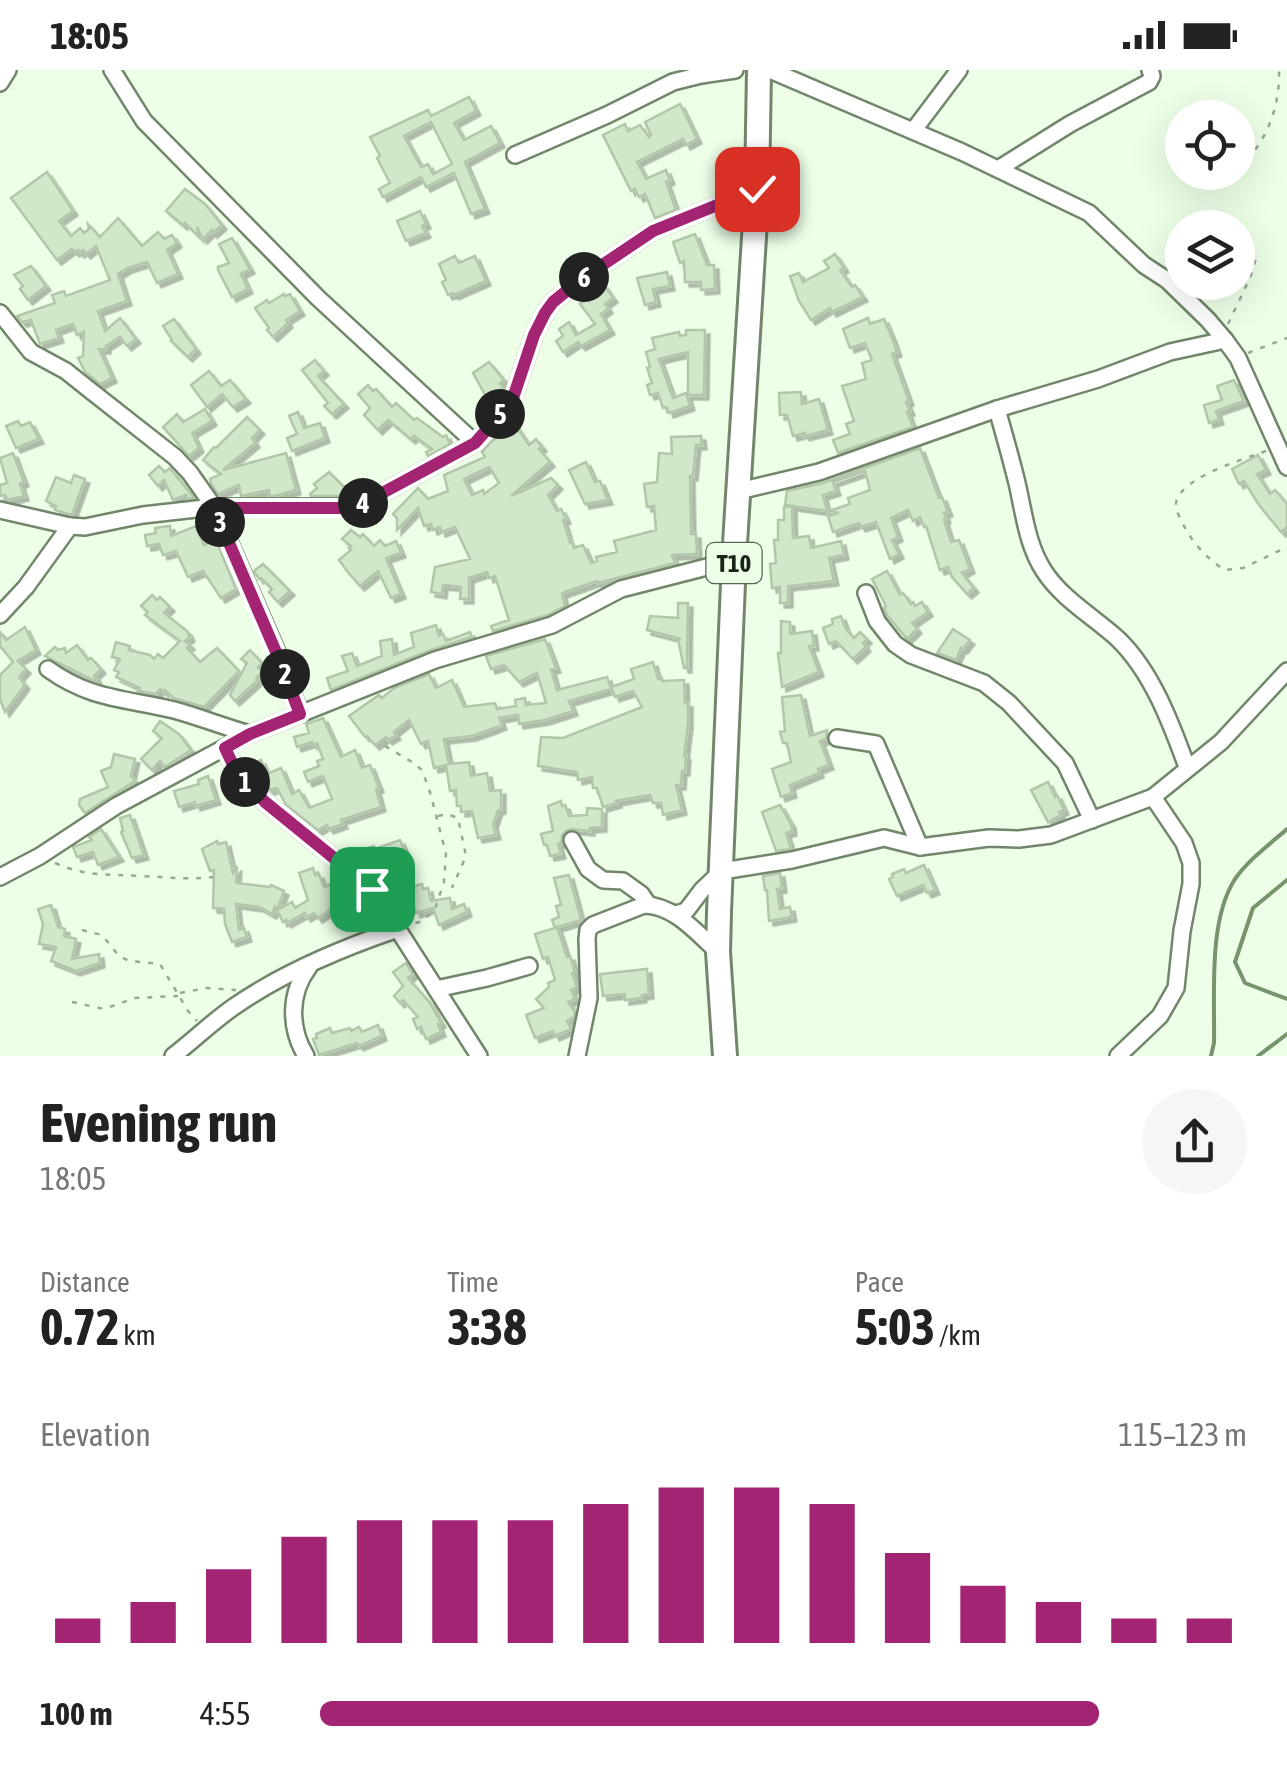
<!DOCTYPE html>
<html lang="en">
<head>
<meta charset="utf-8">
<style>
	:root { --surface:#fff; --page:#f6f6f6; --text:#222; --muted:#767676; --accent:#a42474 }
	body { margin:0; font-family:"Asap Condensed",sans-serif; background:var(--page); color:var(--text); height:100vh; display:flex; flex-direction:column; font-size:38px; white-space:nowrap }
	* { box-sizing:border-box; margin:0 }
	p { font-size:32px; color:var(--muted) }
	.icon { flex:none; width:55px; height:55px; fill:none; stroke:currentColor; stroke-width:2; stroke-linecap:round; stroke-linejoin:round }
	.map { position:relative; height:986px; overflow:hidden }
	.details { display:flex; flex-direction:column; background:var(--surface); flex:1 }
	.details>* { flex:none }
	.fabs { position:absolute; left:1165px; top:30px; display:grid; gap:20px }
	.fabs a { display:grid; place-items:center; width:90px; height:90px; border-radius:50%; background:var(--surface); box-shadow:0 10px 40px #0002; font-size:50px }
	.pin { position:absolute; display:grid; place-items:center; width:85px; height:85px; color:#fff; margin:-42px; border-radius:20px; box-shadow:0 5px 15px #0006 }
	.km { position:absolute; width:50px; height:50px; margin:-25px; border-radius:50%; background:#222; color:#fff; font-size:28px; line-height:50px; text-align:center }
	.round { display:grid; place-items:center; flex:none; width:105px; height:105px; border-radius:52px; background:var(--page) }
	.summary { display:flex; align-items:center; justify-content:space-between; height:170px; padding:0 40px }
	h1 { font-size:55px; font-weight:700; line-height:75px }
	.figures { display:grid; grid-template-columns:repeat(3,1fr); gap:15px; height:170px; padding:10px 40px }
	.figures div { display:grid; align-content:center }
	.figures b { font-size:50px; font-weight:700 }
	.figures small { font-size:28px; font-weight:400 }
	.figures p { font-size:28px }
	.chart { height:280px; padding:20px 40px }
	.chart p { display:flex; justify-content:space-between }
	.chart svg { width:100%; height:180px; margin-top:10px; stroke:var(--accent); stroke-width:6 }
	ul { padding:0 40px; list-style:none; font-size:32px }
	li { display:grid; grid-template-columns:160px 120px 1fr; align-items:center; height:75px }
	li i { height:25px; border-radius:12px; background:var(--accent) }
	.status { display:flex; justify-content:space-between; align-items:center; height:70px; padding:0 50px; background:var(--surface); direction:ltr }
	.status svg { height:28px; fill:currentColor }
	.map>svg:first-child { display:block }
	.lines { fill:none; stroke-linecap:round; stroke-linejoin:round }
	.stream { stroke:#77946d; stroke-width:4 }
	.building { fill:#d1e7c9; stroke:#b2c7aa; stroke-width:2.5; fill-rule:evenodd; filter:url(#shadow) }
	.minor-casing { stroke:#72866b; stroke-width:20 }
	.highway-casing { stroke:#72866b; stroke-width:28 }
	.path { stroke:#9aa795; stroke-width:2.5; stroke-dasharray:5 8; stroke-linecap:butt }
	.minor { stroke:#fff; stroke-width:15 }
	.highway { stroke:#fff; stroke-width:22 }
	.route-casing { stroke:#fff; stroke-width:20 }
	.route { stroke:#a42474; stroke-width:12 }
	.labels { text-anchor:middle; stroke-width:10; stroke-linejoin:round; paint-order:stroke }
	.shield { fill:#edffe7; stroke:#5a6456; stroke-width:2.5 }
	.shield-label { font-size:25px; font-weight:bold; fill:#1b2218 }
</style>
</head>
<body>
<div class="status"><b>18:05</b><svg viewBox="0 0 49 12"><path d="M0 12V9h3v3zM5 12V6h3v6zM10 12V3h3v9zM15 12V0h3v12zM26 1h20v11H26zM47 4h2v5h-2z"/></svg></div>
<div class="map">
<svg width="1287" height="986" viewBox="0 0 1287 986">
	<defs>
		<filter id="shadow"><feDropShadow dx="4.5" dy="4.5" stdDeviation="0" flood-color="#0004"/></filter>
	</defs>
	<rect width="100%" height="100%" fill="#edffe7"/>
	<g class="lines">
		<!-- stream -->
		<g class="stream">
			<path d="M1287 810 1253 838 1235 892 1245 913 1287 929"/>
			<path d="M1211 986 1214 973C1215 924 1208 851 1235 809 1248 790 1270 774 1287 759"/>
			<path d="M1258 986 1287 964"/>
		</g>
	</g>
	<!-- building -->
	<g class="building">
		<path d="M469 27 476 41 454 53 464 70 491 56 500 73 465 92 485 139 471 144 454 103 426 117 421 107 383 127 379 119 390 113 377 88 380 86 370 67 428 40 431 46ZM431 52 452 94 433 104 428 94 421 97 404 66Z"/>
		<path d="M680 34 697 69 686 75 683 69 637 92 646 109 666 100 670 110 666 112 676 140 655 148 645 124 639 127 635 119 631 121 603 65 625 54 628 61 640 55 649 67 651 65 645 52Z"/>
		<path d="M47 102 73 141 59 151 71 166 80 158 84 163 89 159 88 154 100 167 118 148 142 176 158 162 164 169 172 165 177 173 167 180 178 204 157 213 147 192 128 198 118 204 127 231 98 241 105 261 120 248 136 269 127 276 120 267 106 276V279H99L112 308 100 314 85 302 78 288 83 286 84 262 77 265 73 254 56 260 59 268 40 274 31 250 22 252 17 246 55 233 52 225 64 221 66 226 110 210 96 176 86 184 83 180 80 183 78 180 75 182 72 179 57 190 11 128Z"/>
		<path d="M185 119 205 134 222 155 213 163 212 160 203 169 197 157 199 167 185 153 183 155 166 141Z"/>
		<path d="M420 141 426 154 422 156 426 163 406 171 397 151Z"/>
		<path d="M695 164 707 195H714L715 219 701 220V212H685L684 191 680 193 673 172Z"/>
		<path d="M232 168 250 199 241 204 248 219 232 227 218 200V197L229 193 219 174Z"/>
		<path d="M835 184 844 198 840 200 852 217 855 215 863 227 832 242 830 238 811 250 799 231 790 206 799 203 803 212 829 198 824 191Z"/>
		<path d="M455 186 459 193 475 186 486 211 454 225 453 223 448 225 442 212 446 210 439 194Z"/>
		<path d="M31 196 46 216 28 230 20 219 23 216 14 205Z"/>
		<path d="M667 202 670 216 653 219 656 232 645 235 637 208Z"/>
		<path d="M604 215 613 228 605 234 608 239 601 244 610 260 581 276 578 272 563 282 556 271 563 266 559 259 569 252 576 265 595 254 580 234 585 230 583 227 598 216 600 218Z"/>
		<path d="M284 224 285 226 290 224 300 241 286 250 288 253 273 267 267 260 269 258 255 238 267 230 269 233Z"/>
		<path d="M868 248 870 254 884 249 892 268 897 282 892 284 909 331 906 332 910 341 907 342 913 357 838 383 833 370 850 364 846 354 854 351 842 316 866 309 862 293 872 290 865 273 850 278 843 259Z"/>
		<path d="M174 249 196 279 188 287 171 271 172 270 163 256Z"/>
		<path d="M686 260H705L704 325H688V282L659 289 673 328 686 323 690 336 669 343 667 337 663 338 658 323 650 325 647 315 652 313 647 298 650 297 646 282 655 279 652 268 679 262 680 266 686 265Z"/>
		<path d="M315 290 324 301 318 306 344 334 332 344 324 336 328 333 302 300Z"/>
		<path d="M489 292 504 310 500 313 504 320 488 330 473 303Z"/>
		<path d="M209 301 221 316 230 310 246 329 233 337 222 324 207 337 191 315Z"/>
		<path d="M1234 310 1244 331 1216 341 1219 350 1209 353 1204 335 1222 330 1217 316Z"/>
		<path d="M368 315 373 321 376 319 392 337 396 333 414 350 417 348 443 367 446 365 450 374 428 386 426 382 432 379 414 366 411 369 388 350 378 360 364 345 370 338 358 324Z"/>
		<path d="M801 322 802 334 819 329 828 360 805 366V363L793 366 787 345H780L779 323Z"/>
		<path d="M205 339 212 351 192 363 199 378 189 386 163 357 177 344 183 352Z"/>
		<path d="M298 342 304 358 320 353 325 368 292 381 287 368 297 364 289 346Z"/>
		<path d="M247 347 260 360 252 368 255 373 223 400 286 383 296 420 275 426H270L269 420 241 426 239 415 218 424 211 414 210 409 221 404 203 390 214 377 216 378Z"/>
		<path d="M18 351 21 356 30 352 39 369 16 378 6 356Z"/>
		<path d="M513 352 529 375 536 369 542 377 539 379 550 392 511 426 551 408 558 415 548 425 557 441 561 439 566 449 563 450 570 473 572 472 574 478 583 475 591 493 597 491 596 487 617 482 614 471 656 460 654 436 647 437 644 414 657 412 659 383 672 384 671 367 701 366 702 375H696L693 406H690L691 464H696L697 484 672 485 675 493 598 513 597 511 565 522 562 524 565 536 548 545 493 561 491 556 509 550 495 506 489 508 487 502 469 508V529H460L461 517 443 515 442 524 431 522 435 497 470 489 455 457 441 462 440 457 433 460 431 454 424 456 418 438 397 460V448L393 444 418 418 428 429 448 421 444 405 485 387 482 382 492 371 507 361 505 359ZM489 397 499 413 484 424 483 420 472 425 464 409Z"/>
		<path d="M920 378 939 428 942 427 948 442 944 443 946 449 944 450 951 472 959 470 970 499 962 503 974 518 967 524 952 507 948 497 940 500 926 456 924 457 920 447 913 451 908 440 891 448 898 467 892 470 899 484 890 489 876 452 861 457 859 453 833 462 828 446 839 443 829 441 850 434 848 428 870 420 865 401 833 412 836 421 823 425 827 441 785 435 787 421 823 413Z"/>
		<path d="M13 383 24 412 20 414 24 426 8 430 5 425 0 426V415L7 413 0 388Z"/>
		<path d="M1258 385 1266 400 1257 404 1270 424 1275 420 1287 434V457L1281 462 1259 435 1244 411 1239 414 1232 399Z"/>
		<path d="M586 392 595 412 600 411 608 430 585 434 569 400Z"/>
		<path d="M159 396 165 402 170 398 194 428 187 429 186 425 173 430 164 410 158 416 149 405Z"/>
		<path d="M329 402 348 421 343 426H311L310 424 317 418 314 414Z"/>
		<path d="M74 405 85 409 72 445 55 440 56 436 46 431 56 407 71 413Z"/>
		<path d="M792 436 793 468 809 466 811 478 841 471 844 485 829 488 834 511 788 516V533H780V517L772 518 770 494 776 493 774 470H778V450H784V437Z"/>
		<path d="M170 456 171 466 196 456 204 475 216 470 236 519 221 528 203 501 188 507 176 481 163 485 159 474 147 476 145 465 156 463 155 458Z"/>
		<path d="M351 460 360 467 363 464 374 476 380 470 385 476 396 471 401 483 386 488 401 524 391 528 378 501 360 516 347 501 339 490 351 480 349 478 351 476 342 469Z"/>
		<path d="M263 494 290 521 278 532 269 522 272 519 261 508 259 509 254 501Z"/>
		<path d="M887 501 900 525 903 523 911 534 913 532 915 536 922 532 928 542 912 553 917 559 907 569 887 545 884 538 886 536 872 509Z"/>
		<path d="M152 525 157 530 160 527 170 537 164 543 187 561 190 567 185 571 190 575 187 578 200 592 217 578 239 601 204 637 173 628 165 620 164 622 160 619 156 624 138 621 140 618 116 607 119 602 114 600 120 589 112 587 116 572 130 576 129 580 150 585 154 589 158 584 163 588 180 571 145 545 148 542 141 536Z"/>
		<path d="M678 533H688L687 598H684L678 569H681L647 560 650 546 678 548Z"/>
		<path d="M841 546 846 559 854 568 860 562 867 569 863 573 866 577 853 589 836 571 829 574 823 558 833 554 832 549Z"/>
		<path d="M781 551 790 552V564L812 561 814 576H809L819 602 782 617 778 583H781Z"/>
		<path d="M436 555 439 566 443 564 446 571 470 562 472 567 431 580 331 620 327 608 348 601 342 586 352 583 357 596 382 586 380 571 392 569 394 585 414 577 411 563Z"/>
		<path d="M25 557 36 580 18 591 26 599 19 607 25 615 5 642 0 629V605L13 592 0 576V562L6 570Z"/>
		<path d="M953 559 970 570 963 579 961 578 956 590 937 583Z"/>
		<path d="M545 569 556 598 551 599 557 620 607 607 611 619 569 631 573 641 545 650 519 654 518 645 499 648 502 655 489 660 472 666 444 669 449 694 469 692 471 706 487 703 490 721 501 720V739L498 740 493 754 496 765 478 768 472 741 461 742V736H457L456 720 450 721 446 695 434 698 428 671 421 674 409 650 394 662 396 665 388 670 386 667 375 675 367 666 365 667 349 646 379 625 382 628 394 618 429 604 436 618 452 610 464 637 495 633 497 639 516 636 515 630 525 628 526 635 546 633 537 603 519 612 504 595 491 599 486 586Z"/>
		<path d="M77 575 88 590 91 588 101 599 94 606 97 609 95 611 45 586 55 577 58 580 65 578 66 583Z"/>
		<path d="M250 580 262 593 258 597 263 602 256 608 258 610 235 631 230 625 247 593 241 589Z"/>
		<path d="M653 592 658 609 662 608V611L684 610 685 633H688V655L684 686H686L685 701H682L681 715H676L682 740 663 745 661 733H653L650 725 616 731 617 733 603 737 597 718H593L592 707 578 710 577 702 538 696 541 667 563 668 642 637 633 621 615 627 611 617 634 609 631 599Z"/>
		<path d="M801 625 810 666 827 660 826 669 820 671 829 695 818 699 819 703 790 715 792 723 781 727 772 699 791 692 787 673H783L780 662 785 661 782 627Z"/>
		<path d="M323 648 341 687 355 680 362 698 370 695 379 718 376 719 381 737 341 750 343 754 329 759 327 755 318 760 286 735 277 718 270 720 245 694 250 691 252 694 261 690 267 704 281 698 292 724 299 720 309 738 332 729 323 706 308 712 304 702 319 696 317 691 323 689 317 673 313 675 312 672 297 677 294 667 309 663 306 654Z"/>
		<path d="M160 651 179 664 191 680 165 697 160 691 152 700 141 689 162 668 153 661Z"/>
		<path d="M114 684 135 689 131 706 135 711 85 743 79 735 80 729 108 717 101 701 111 697Z"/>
		<path d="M208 706 216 730 196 736 195 732 179 737 174 721 199 714 198 710Z"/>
		<path d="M1048 712 1055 727 1057 725 1064 740 1059 742 1061 745 1048 752 1031 720Z"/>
		<path d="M561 731 562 736 565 735 569 746 587 745V738L602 739V757L590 758V761L571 759 566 761 562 765 561 773 558 774 561 784 550 786 547 775H544L541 764 553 761 548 736Z"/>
		<path d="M780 735 791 754 792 761 786 763 791 779 776 781 762 742Z"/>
		<path d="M130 745 144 785 132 788 121 762 123 761 120 748Z"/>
		<path d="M101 759 119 787 98 795 93 782 77 787 73 777 92 770 89 767Z"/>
		<path d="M400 770 405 782 387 788 395 808 388 811 397 826 394 828 413 822 411 817 422 814 423 819 428 818 431 831 450 828 452 839 464 834 467 842 439 855 433 838 416 843 412 831 397 838 381 813 370 803 358 781 374 776 375 779Z"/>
		<path d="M217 771 218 774 226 772 233 803 237 796 236 813 270 817 271 815 284 821 277 840 292 832 295 838 308 830 299 803 313 798 315 805 319 804 324 817 342 809 349 820 353 818 362 825 376 851 365 855 359 840 355 843 345 830 318 848 314 843 306 847 305 843 287 853 286 850 283 852 275 837 272 844 259 837 236 834 239 860 244 858 247 867 232 872 225 854 224 839 213 838 214 800 210 801 202 779Z"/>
		<path d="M924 795 935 820 927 823 923 815 897 826 889 809 893 807 892 804 904 799 906 803Z"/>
		<path d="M780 803 782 818 777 819 780 839 790 837 792 847 769 851 767 820H765L763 806Z"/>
		<path d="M569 805 581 850 557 857 567 887 570 886 575 902 572 903 577 917 571 920 575 929 568 932 575 942 574 947 567 951 571 959 555 966 553 961 535 968 526 945 544 938 536 929 549 917 548 913 555 910 548 887 543 889 535 864 555 858 552 850 559 847 556 836 561 835 554 808Z"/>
		<path d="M51 835 58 857 65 859 64 866 76 869 72 889 99 884 100 893 76 901 51 891 56 877 39 874 43 854 38 839Z"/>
		<path d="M406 893 413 904 408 908 430 933 441 953 438 954 441 962 426 969 421 957 417 959 413 949 418 947 403 930 400 933 394 926 403 916 393 902Z"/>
		<path d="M647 899 649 924 642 925V928L625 930V924L603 926 600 904Z"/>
		<path d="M378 955 382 966 359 976 357 973 319 985 313 969 317 968 316 964 330 958 332 963 350 958 351 961 359 957 362 962Z"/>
	</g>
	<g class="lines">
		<!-- minor casing -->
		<g class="minor-casing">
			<g id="minor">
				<path d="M112 0 144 51 318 228 475 373"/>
				<path d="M770 0 962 82 1089 143 1144 195 1167 210 1208 250 1225 270 1238 288 1287 397"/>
				<path d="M0 13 8 0"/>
				<path d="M913 61 959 0"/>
				<path d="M515 85 607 45 673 12 701 5 735 0"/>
				<path d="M998 99 1070 54 1149 12 1152 6 1150 0"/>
				<path d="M0 243 31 282 66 301 86 317 175 387 190 403 214 437 277 582 300 644"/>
				<path d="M997 339C1004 364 1011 388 1017 413 1024 443 1027 475 1044 501 1062 529 1094 547 1118 569 1152 602 1171 653 1187 697"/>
				<path d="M739 421 819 402 997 339 1098 309 1170 282 1225 270"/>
				<path d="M0 440 70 456 85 457 143 445 214 437H341L360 435 475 373 505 339 514 325 534 265 545 243 553 232 580 210 653 161 757 119"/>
				<path d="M866 523 877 551 895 574 911 585 984 613 1009 633 1065 693 1092 750"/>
				<path d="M0 545 26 517 70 456"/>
				<path d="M48 599C91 630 125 628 174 640 200 647 224 657 250 664"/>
				<path d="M837 668 876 674 920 777"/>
				<path d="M225 678 236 701 265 732 372 819 479 986"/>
				<path d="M572 770 588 799 603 810 623 811 641 824 648 834"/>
				<path d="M0 807 40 786 116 736 250 664 435 590 552 555 621 519 734 490"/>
				<path d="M676 844 686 841 702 820 722 801 792 790 884 768 920 777 989 768 1019 769 1051 765 1153 727 1221 672 1287 601"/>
				<path d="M436 919 487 908 529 896"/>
				<path d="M173 986C194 970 213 951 235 936 284 902 342 878 398 859"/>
				<path d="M306 986C289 958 289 923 309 897"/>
				<path d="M577 986 589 928 587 869 588 860 593 855 644 835C674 835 697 863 718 882"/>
				<path d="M1118 986 1160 946 1176 918 1182 861 1191 814V793L1184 773 1153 727"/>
			</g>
		</g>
		<!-- highway casing -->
		<g class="highway-casing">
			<path id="highway" d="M725 986 718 882 719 842 734 490 757 119 759 0"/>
		</g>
		<!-- path -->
		<g class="path">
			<path d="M1238 99C1266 73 1280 39 1279 0"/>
			<path d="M1230 106 1234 102"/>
			<path d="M1228 254 1250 208 1258 182"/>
			<path d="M1248 283 1287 268"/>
			<path d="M1266 381C1245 389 1173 409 1176 437 1176 440 1181 450 1182 452 1192 473 1206 487 1224 500L1243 498 1287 477"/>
			<path d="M385 676 412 692 422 700 430 722 446 784 444 812 435 839 423 851 409 855"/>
			<path d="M438 746 447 744 458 748 466 786 452 818"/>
			<path d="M55 793C86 807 110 804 141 806 167 807 187 810 213 807"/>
			<path d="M82 860 102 865 119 886 129 891 160 894 188 941 197 951"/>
			<path d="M180 923 207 918 236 920"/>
			<path d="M72 932 104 939 135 928 178 926"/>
		</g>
		<!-- minor -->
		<use href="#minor" class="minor"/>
		<!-- highway -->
		<use href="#highway" class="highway"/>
	</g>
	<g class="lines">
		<!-- route casing -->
		<g class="route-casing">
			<path id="route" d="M372 819 265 732 236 701 225 678 250 664 300 644 276 582 214 438H341L360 435 475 373 505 339 514 325 534 265 545 243 553 232 580 210 653 161 757 119"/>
		</g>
		<!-- route -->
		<use href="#route" class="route"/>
	</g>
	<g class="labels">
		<!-- shield labels -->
		<rect class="shield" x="706.5" y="473" width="55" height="40" rx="8"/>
		<g class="shield-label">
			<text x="734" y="502">T10</text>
		</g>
	</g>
</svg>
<div class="fabs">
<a><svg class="icon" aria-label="locate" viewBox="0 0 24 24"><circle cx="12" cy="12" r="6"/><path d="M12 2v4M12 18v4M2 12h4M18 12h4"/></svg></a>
<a><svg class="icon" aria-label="layers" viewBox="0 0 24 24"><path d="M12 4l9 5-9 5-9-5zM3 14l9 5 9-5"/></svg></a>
</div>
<div class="pin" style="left:372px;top:819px;background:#1e9e55"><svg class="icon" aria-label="arrive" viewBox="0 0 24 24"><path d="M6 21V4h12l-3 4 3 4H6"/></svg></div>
<div class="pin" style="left:757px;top:119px;background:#d93025"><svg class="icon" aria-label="check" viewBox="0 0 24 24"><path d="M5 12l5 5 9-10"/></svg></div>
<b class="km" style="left:245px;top:712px">1</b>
<b class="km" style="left:285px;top:604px">2</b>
<b class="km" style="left:220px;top:452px">3</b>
<b class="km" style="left:363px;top:433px">4</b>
<b class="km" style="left:500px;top:344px">5</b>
<b class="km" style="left:584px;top:207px">6</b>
</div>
<section class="details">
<div class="summary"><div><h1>Evening run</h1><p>18:05</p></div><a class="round"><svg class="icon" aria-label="share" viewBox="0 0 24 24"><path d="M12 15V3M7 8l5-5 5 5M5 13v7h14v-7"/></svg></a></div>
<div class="figures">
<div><p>Distance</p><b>0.72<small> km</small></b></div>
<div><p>Time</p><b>3:38</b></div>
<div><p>Pace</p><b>5:03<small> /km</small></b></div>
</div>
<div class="chart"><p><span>Elevation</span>115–123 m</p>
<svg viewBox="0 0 160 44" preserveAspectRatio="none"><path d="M5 44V38M15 44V34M25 44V26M35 44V18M45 44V14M55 44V14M65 44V14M75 44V10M85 44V6M95 44V6M105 44V10M115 44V22M125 44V30M135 44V34M145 44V38M155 44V38"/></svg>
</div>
<ul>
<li><b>100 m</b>4:55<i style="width:84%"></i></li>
</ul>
</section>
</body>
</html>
